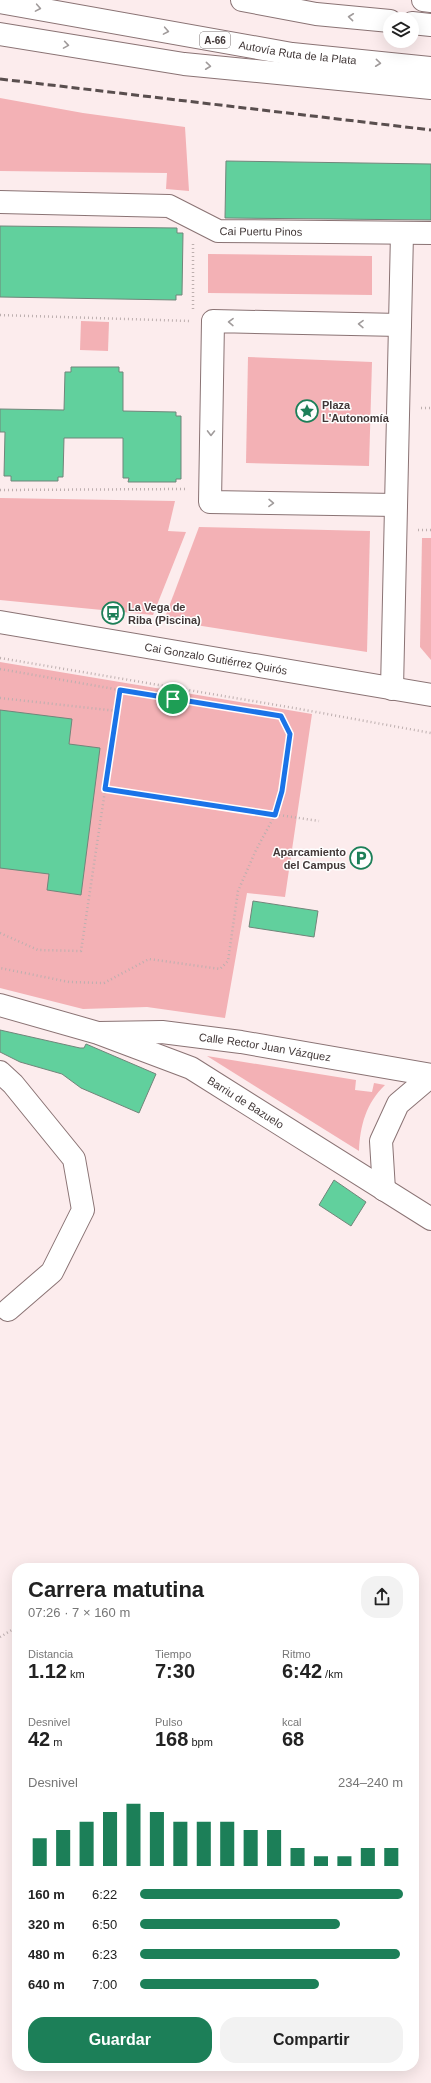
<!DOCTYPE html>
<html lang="es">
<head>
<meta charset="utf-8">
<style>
	:root { --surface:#fff; --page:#f2f2f2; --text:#222; --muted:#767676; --accent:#1c7f58 }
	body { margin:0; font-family:Arial,sans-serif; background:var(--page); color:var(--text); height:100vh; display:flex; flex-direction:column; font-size:15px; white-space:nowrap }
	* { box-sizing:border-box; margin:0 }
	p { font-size:13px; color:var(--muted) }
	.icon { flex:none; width:22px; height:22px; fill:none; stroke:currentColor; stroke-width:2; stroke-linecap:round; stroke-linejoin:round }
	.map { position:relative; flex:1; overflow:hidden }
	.drawer { position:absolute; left:12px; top:1563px; width:407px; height:508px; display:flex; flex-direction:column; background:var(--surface); border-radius:16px; box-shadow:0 4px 16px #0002 }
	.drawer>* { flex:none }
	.buttons { position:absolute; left:383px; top:12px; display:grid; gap:8px }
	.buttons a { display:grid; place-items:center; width:36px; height:36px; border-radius:50%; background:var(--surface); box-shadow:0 4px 16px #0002; font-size:20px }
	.pin { position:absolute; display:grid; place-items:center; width:34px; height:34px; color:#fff; margin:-17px; border:2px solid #fff; border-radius:50%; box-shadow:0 1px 4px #0007 }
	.round { display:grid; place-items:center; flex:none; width:42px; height:42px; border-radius:16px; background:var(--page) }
	.headline { display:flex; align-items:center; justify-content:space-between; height:68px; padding:0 16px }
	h1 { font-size:22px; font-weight:600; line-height:30px }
	.stats { display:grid; grid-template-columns:repeat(3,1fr); gap:6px; height:68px; padding:4px 16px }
	.stats div { display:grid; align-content:center }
	.stats b { font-size:20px; font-weight:600 }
	.stats small { font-size:11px; font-weight:400 }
	.stats p { font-size:11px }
	.chart { height:112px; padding:8px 16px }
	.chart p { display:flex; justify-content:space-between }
	.chart svg { width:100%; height:72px; margin-top:4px; stroke:var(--accent); stroke-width:6 }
	.action { display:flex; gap:8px; margin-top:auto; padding:8px 16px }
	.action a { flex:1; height:46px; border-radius:16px; background:var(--accent); color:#fff; font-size:16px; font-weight:600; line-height:46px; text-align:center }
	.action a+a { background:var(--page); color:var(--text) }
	ul { padding:0 16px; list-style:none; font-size:13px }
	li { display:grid; grid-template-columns:64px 48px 1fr; align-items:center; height:30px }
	li i { height:10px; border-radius:5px; background:var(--accent) }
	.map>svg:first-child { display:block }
	.green { fill:#f3b1b5 }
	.building { fill:#61d09d; stroke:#71857a }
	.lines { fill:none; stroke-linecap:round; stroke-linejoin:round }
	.street-casing { stroke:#8a7374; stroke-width:24 }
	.secondary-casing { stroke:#8a7374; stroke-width:24 }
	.highway-casing { stroke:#8a7374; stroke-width:24 }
	.path { stroke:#bdafaf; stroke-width:2.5; stroke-dasharray:1 3; stroke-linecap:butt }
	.street { stroke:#fff; stroke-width:22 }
	.secondary { stroke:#fff; stroke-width:22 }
	.highway { stroke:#fff; stroke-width:22 }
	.rail { stroke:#594e4e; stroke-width:3; stroke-dasharray:8 4; stroke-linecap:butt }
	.oneway { stroke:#a09b9b }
	.route-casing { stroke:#fff; stroke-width:8 }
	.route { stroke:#1a73e8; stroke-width:5 }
	.labels { text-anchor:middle; stroke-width:3; stroke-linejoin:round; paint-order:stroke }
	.shield { fill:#fefefe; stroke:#7a7373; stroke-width:1 }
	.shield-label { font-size:10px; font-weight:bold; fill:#413737 }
	.street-label { font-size:11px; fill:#413737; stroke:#fefefe }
	.poi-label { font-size:11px; font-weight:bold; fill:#413737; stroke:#fefefe; text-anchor:start }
</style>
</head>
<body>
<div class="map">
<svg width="431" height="2083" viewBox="0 0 431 2083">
	<rect width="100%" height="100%" fill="#fceced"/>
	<!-- green -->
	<g class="green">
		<path d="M0 98 83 113 185 127 189 191 166 189 167 173 0 171Z"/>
		<path d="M208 254 372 256V295L208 293Z"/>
		<path d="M81 321 109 322 108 351 80 350Z"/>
		<path d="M248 357 372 362 369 466 246 463Z"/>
		<path d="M0 498 175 501 168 531 186 532 153 615 0 600Z"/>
		<path d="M199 527 370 531 367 652 164 620Z"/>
		<path d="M422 538H431V660L420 647Z"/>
		<path d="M0 662 312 714 285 897 247 893 225 1018 147 1007 83 1009 0 988Z"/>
		<path d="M207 1056 356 1080 355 1090 372 1092 374 1083 385 1085C366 1103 360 1126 359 1151Z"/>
	</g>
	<!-- building -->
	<g class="building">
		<path d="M226 161 431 164V220L225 218Z"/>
		<path d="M0 226 177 228V233H183L182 295H176V300L0 297Z"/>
		<path d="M71 367H119V372H123V411L176 412V416H181V479H176V482H128L129 478H123V438H64L63 477H58V481H11V476H4L5 432H0V409L64 410 65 372H71Z"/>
		<path d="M0 710 72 719 69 744 100 748 81 895 47 890 49 874 0 868Z"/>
		<path d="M253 901 318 911 314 937 249 927Z"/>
		<path d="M0 1030 80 1048H84L86 1044 156 1074 139 1113 81 1088 62 1074 20 1062 0 1052Z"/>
		<path d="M334 1180 366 1202 351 1226 319 1205Z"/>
	</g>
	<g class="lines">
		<!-- street casing -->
		<g class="street-casing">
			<g id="street">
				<path id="s1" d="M0 202 169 206 218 231 431 233"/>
				<path d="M396 505 210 502 213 321 400 325"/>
				<path id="s2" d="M0 622 431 695"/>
				<path d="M392 689 402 233"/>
				<path id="s3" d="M99 1033 162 1032 241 1042 431 1075"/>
				<path d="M0 1072 13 1084 74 1159 83 1210 52 1272 8 1310"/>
				<path d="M384 1190 381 1141 398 1104 431 1076"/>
			</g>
		</g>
		<!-- secondary casing -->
		<g class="secondary-casing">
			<g id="secondary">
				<path id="s4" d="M0 1005 98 1033 191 1068 431 1219"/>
			</g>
		</g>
		<!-- highway casing -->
		<g class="highway-casing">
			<g id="highway">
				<path d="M242 0 316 14 390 21"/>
				<path d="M423 0 431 1"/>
				<path id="s5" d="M0 2 292 54 431 68"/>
				<path d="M412 23 431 25"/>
				<path d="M0 34 184 64 431 88"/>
			</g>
		</g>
		<!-- path -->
		<g class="path">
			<path d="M193 309V244"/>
			<path d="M0 315 190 321"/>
			<path d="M421 408H431"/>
			<path d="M0 490 187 489"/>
			<path d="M418 530H431"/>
			<path d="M0 658 294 708 431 733"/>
			<path d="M0 669 120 690 281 716 290 734 282 791 275 815 256 850 238 891 228 961 220 969 149 959 104 983 69 982 0 968"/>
			<path d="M0 698 117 711"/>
			<path d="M105 789 319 821"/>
			<path d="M0 933 38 950 81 951 120 690"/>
			<path d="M0 1637 17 1627"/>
		</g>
		<!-- street -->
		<use href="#street" class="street"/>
		<!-- secondary -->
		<use href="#secondary" class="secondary"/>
		<!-- highway -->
		<use href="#highway" class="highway"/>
		<!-- rail -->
		<path class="rail" d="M0 79 431 130"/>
	</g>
	<!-- one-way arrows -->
	<defs><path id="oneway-chevron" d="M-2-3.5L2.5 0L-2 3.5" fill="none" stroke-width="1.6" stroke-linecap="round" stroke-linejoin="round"/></defs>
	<g class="oneway">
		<use href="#oneway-chevron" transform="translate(38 8) rotate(10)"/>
		<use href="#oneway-chevron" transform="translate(351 17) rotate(-174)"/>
		<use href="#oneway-chevron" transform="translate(166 31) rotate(10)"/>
		<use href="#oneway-chevron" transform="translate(66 45) rotate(9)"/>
		<use href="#oneway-chevron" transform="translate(378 63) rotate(6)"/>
		<use href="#oneway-chevron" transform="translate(208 66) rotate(6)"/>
		<use href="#oneway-chevron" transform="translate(231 322) rotate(-179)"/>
		<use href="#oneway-chevron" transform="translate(361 324) rotate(-179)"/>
		<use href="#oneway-chevron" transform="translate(211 433) rotate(91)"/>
		<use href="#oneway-chevron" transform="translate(271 503) rotate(1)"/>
	</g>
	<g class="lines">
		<!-- route casing -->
		<g class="route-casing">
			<path id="route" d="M120 690 281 716 290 734 282 791 275 815 105 789Z"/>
		</g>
		<!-- route -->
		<use href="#route" class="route"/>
	</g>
	<!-- icons -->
	<defs>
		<g id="sight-ring" transform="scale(1.15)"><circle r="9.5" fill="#fefefe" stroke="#1c7f58" stroke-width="1.5"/><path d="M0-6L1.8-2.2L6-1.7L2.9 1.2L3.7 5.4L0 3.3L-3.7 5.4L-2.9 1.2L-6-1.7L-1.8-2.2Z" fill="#1c7f58"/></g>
		<g id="bus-ring" transform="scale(1.15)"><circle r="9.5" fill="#fefefe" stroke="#1c7f58" stroke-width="1.5"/><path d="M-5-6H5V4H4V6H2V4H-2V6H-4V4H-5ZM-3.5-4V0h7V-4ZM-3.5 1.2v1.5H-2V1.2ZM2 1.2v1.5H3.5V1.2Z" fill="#1c7f58"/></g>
		<g id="parking-ring" transform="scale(1.15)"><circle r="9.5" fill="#fefefe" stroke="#1c7f58" stroke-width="1.5"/><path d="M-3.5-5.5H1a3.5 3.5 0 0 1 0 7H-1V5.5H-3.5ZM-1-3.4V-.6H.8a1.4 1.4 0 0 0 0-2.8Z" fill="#1c7f58"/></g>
	</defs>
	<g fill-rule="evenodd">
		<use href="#sight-ring" x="307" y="411"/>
		<use href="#bus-ring" x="113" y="613"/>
		<use href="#parking-ring" x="361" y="858"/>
	</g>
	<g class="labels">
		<!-- shield labels -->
		<rect class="shield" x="200" y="32" width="30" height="16" rx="3"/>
		<g class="shield-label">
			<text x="215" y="44">A-66</text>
		</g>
		<!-- street labels -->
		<g class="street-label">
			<text dy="4" stroke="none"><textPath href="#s5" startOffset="302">Autovía Ruta de la Plata</textPath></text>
			<text dy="4" stroke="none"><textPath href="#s1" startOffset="267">Cai Puertu Pinos</textPath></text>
			<text dy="4" stroke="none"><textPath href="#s2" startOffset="219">Cai Gonzalo Gutiérrez Quirós</textPath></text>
			<text dy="4" stroke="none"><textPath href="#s3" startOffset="167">Calle Rector Juan Vázquez</textPath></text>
			<text dy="4" stroke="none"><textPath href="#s4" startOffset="266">Barriu de Bazuelo</textPath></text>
		</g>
		<!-- poi labels -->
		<g class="poi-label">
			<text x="322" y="409">Plaza<tspan x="322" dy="13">L'Autonomía</tspan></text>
			<text x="128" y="611">La Vega de<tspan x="128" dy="13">Riba (Piscina)</tspan></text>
			<text x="346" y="856" text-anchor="end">Aparcamiento<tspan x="346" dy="13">del Campus</tspan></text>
		</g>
	</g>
</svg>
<div class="buttons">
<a><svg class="icon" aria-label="layers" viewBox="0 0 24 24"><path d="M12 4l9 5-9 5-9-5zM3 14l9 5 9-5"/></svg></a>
</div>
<div class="pin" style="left:173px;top:699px;background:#1e9e55"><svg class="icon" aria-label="arrive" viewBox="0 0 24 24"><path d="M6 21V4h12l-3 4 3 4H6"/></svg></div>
<section class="drawer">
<div class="headline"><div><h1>Carrera matutina</h1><p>07:26 · 7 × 160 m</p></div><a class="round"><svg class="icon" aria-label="share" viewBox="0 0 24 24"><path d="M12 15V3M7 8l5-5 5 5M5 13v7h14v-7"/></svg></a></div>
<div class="stats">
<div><p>Distancia</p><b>1.12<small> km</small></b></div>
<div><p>Tiempo</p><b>7:30</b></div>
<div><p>Ritmo</p><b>6:42<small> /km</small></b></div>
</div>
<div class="stats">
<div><p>Desnivel</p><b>42<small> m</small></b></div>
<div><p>Pulso</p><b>168<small> bpm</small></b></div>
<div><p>kcal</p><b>68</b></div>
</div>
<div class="chart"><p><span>Desnivel</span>234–240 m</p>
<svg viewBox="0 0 160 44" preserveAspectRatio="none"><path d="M5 44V27M15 44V22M25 44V17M35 44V11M45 44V6M55 44V11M65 44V17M75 44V17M85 44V17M95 44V22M105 44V22M115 44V33M125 44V38M135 44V38M145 44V33M155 44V33"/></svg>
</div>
<ul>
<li><b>160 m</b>6:22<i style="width:100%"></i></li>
<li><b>320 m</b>6:50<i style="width:76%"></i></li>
<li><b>480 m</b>6:23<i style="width:99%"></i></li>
<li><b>640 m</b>7:00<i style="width:68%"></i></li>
</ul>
<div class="action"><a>Guardar</a><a>Compartir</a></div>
</section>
</div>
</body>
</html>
